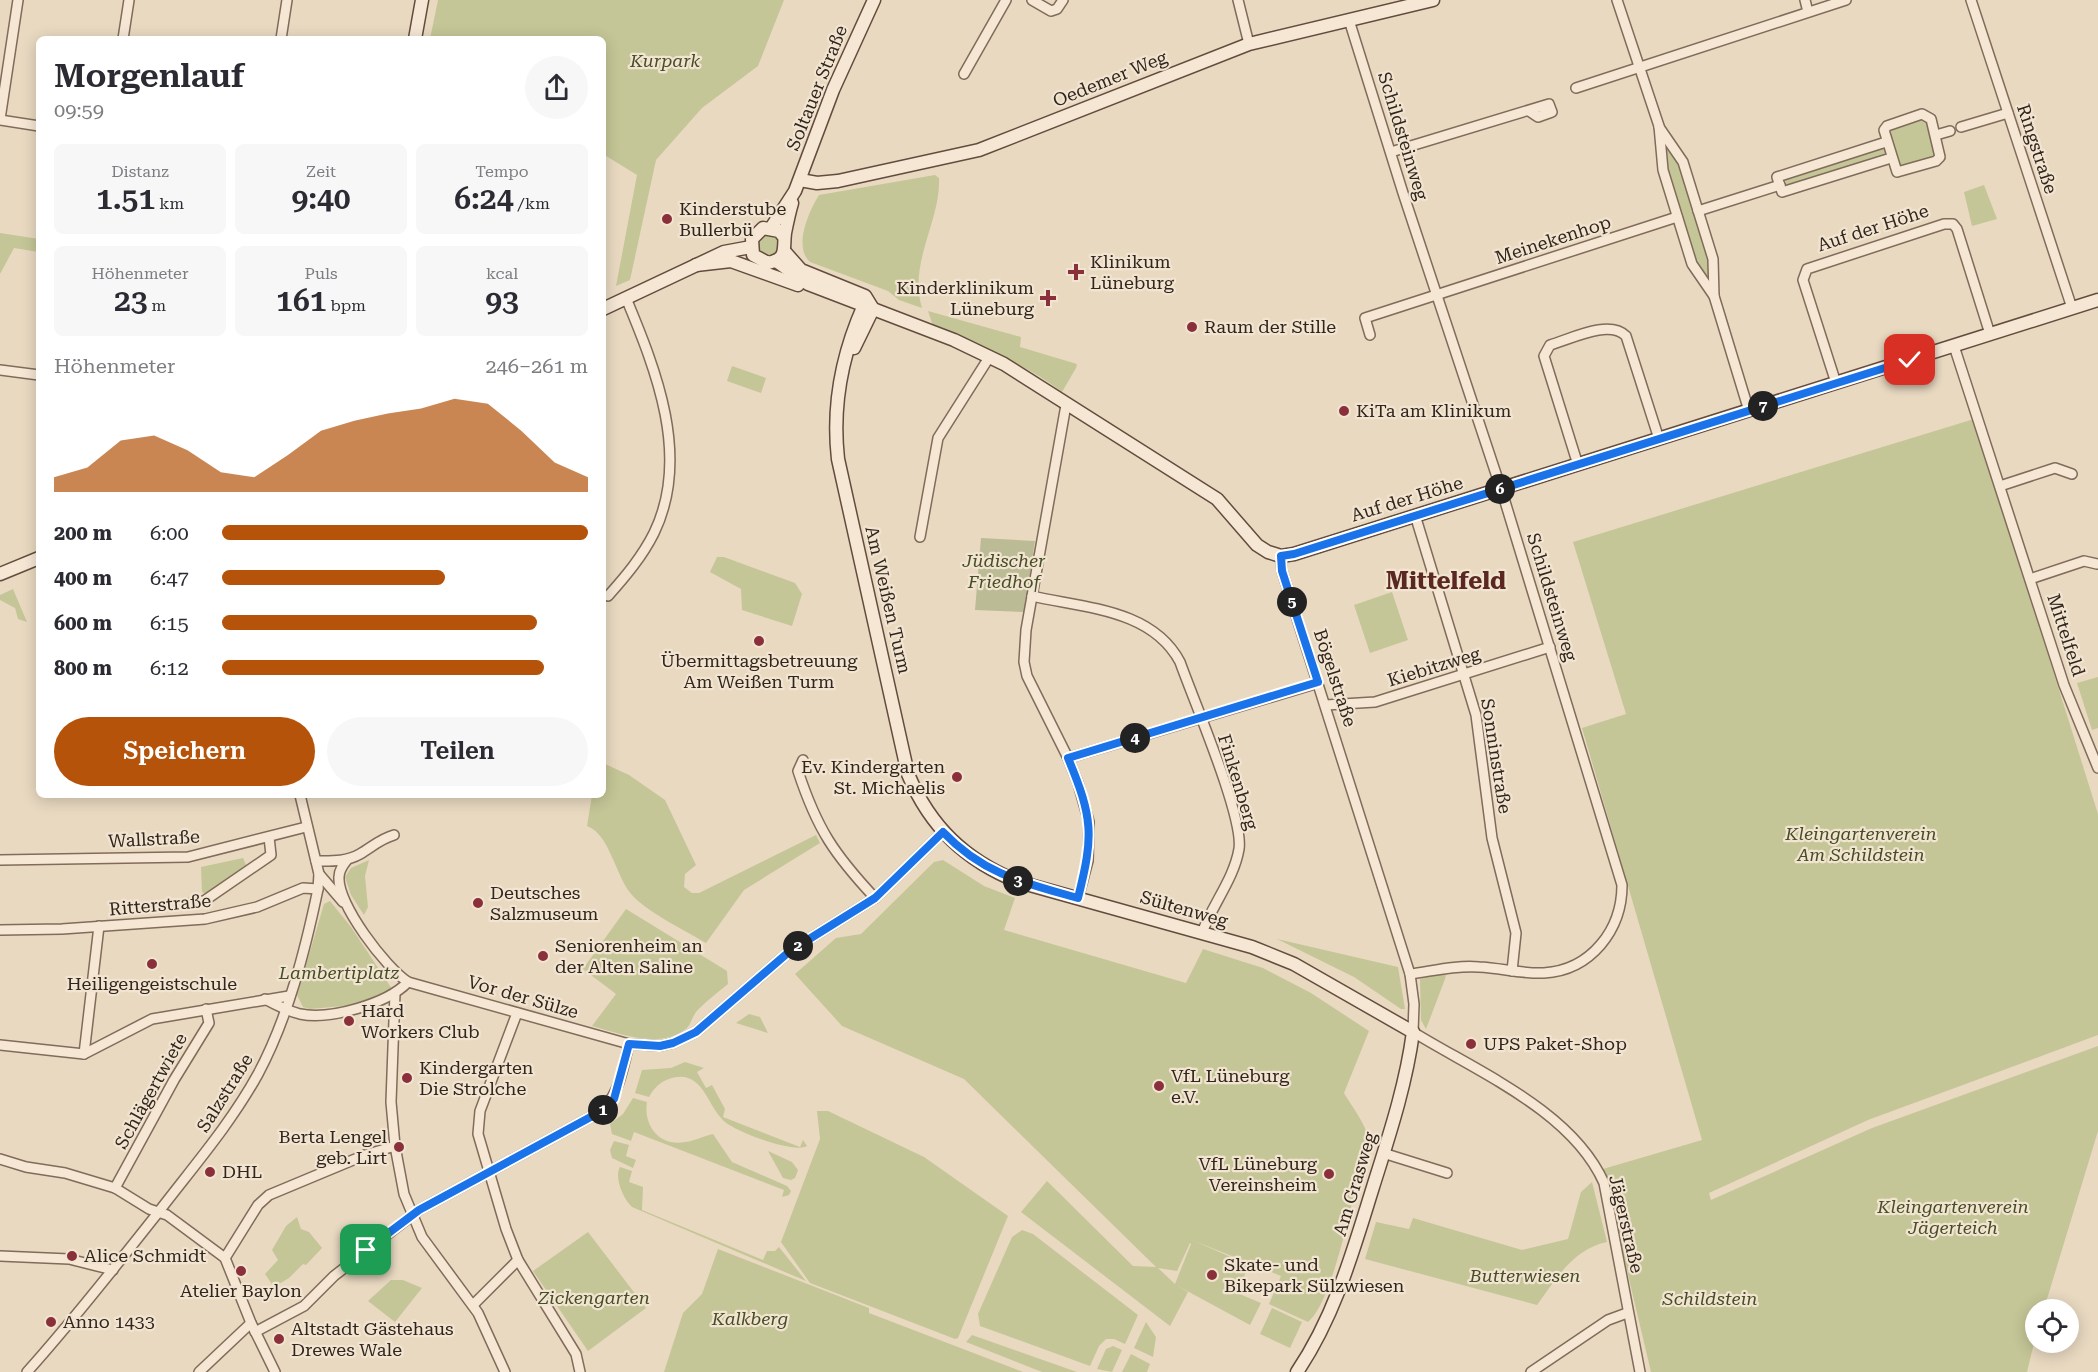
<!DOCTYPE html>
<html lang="de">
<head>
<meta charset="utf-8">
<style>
	:root { --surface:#fff; --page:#f7f7f7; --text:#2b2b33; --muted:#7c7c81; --accent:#b45309 }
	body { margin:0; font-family:"Roboto Serif",serif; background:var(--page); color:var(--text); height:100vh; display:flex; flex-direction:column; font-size:22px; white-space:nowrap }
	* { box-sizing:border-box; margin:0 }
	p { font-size:20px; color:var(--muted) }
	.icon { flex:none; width:33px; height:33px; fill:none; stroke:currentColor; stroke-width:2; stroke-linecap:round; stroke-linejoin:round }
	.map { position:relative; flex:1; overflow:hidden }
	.drawer { position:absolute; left:36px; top:36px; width:570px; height:762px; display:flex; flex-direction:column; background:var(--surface); border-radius:9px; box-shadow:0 3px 15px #0003 }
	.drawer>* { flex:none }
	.fabs { position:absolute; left:2025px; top:1299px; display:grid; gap:12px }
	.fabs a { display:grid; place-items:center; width:54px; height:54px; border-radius:50%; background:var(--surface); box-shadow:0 3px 15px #0003; font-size:30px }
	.pin { position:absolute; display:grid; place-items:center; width:51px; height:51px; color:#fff; margin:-26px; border-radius:12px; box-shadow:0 3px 9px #0006 }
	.km { position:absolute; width:30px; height:30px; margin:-15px; border-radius:50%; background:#222; color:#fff; font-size:16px; line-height:30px; text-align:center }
	.round { display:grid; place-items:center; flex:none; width:63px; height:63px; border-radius:32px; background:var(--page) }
	.headline { display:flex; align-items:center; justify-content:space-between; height:102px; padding:0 18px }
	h1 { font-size:33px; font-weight:600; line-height:45px }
	.metrics { display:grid; grid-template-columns:repeat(3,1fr); gap:9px; height:102px; padding:6px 18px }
	.metrics div { display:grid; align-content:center; border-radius:9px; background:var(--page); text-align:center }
	.metrics b { font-size:30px; font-weight:600 }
	.metrics small { font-size:16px; font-weight:400 }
	.metrics p { font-size:16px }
	.chart { height:168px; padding:12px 18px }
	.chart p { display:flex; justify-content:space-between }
	.chart svg { width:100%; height:108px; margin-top:6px; fill:var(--accent); opacity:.7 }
	.primary-button { display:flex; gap:12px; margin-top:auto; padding:12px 18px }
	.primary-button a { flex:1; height:69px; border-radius:36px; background:var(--accent); color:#fff; font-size:24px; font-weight:600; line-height:69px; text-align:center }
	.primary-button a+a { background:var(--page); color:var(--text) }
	ul { padding:0 18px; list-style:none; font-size:20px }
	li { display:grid; grid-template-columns:96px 72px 1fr; align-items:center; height:45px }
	li i { height:15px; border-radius:8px; background:var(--accent) }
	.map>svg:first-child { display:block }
	.green { fill:#c5c697; fill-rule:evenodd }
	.cemetery { fill:#bbbb95 }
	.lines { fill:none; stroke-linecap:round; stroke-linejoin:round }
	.street-casing { stroke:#816b5b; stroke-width:12 }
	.secondary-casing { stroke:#634c3e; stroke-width:15 }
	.street { stroke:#f5e7d4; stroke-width:9 }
	.secondary { stroke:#f5e7d4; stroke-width:12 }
	.route-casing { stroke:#fff; stroke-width:12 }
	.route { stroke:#1a73e8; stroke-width:8 }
	.poi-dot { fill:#8a303b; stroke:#f1e4d0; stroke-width:2 }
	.labels { text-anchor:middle; stroke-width:4.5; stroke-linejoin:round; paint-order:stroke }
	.park-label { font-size:18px; font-style:italic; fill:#474d26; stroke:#f1e4d0 }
	.street-label { font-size:18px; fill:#32251d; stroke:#f1e4d0 }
	.poi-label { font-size:18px; fill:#32251d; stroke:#f1e4d0; text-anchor:start }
	.district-label { font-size:24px; font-weight:bold; fill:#5b2721; stroke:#f1e4d0 }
</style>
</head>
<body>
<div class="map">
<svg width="2098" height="1372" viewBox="0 0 2098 1372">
	<rect width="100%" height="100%" fill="#e9d9c1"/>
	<!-- green -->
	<g class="green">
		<path d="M438 0H784L758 66 702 108 656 160 630 280 616 286 637 175 603 154V39H430Z"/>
		<path d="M1917 119 1928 123 1935 156 1932 160 1901 168C1895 164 1894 158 1892 151 1885 125 1896 126 1917 119Z"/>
		<path d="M1662 135 1680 163 1710 260 1711 288C1683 244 1667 188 1662 135Z"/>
		<path d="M1884 146 1888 157 1787 188 1784 177Z"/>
		<path d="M935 175 939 178C941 221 908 263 922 308L899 300 888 291 810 262C793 247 809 211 819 195Z"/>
		<path d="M1984 185 1997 219 1972 226 1964 192Z"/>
		<path d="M0 233 39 239V252L14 248 0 274Z"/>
		<circle cx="769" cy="245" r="10"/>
		<path d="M928 311 1021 337 1020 347 1077 364 1076 368 1062 392C1024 363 978 345 934 329Z"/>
		<path d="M732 366 766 378 761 393 727 381Z"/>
		<path d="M1974 419 2098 814V1035L1868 1120 1709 1193 1711 1200 1872 1128 2098 1046V1131L2044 1309 2036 1310 2035 1339 2027 1372H1651L1603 1169 1702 1140 1582 728 1626 714 1573 542Z"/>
		<path d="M717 557H724L795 583 802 594 792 626 742 610 741 589 710 572Z"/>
		<path d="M13 589 27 622 18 619 15 608 0 600V595Z"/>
		<path d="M1392 592 1408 640 1370 653 1354 605Z"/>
		<path d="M2098 677V728L2092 730 2077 683Z"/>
		<path d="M603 763 629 775 665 800 696 865 685 874 684 887 692 893H699L816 835 820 843 744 890 706 943C686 931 647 912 632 895 616 878 610 834 587 826L592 795H603Z"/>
		<path d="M243 858 246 865 206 894 202 892 201 867Z"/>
		<path d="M369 860 365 876 368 907 364 915 351 895 345 877 351 868Z"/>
		<path d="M943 860 984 886 1015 898 1004 930 1186 983 1203 949 1263 968 1311 993 1369 1031 1344 1093C1352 1107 1368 1126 1369 1143 1369 1158 1360 1173 1356 1187 1348 1218 1331 1303 1308 1322L1269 1304 1281 1276 1192 1240 1249 1265 1237 1293 1261 1303 1250 1325 1176 1285 1188 1292 1170 1326 1021 1212 1047 1181 1133 1266 1156 1267 964 1079 842 1026 795 974 836 938 861 934 934 862ZM1190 1243 1191 1244 1175 1284 1158 1268 1177 1271Z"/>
		<path d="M330 901 351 927 392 989 365 1004 310 1009 303 1007 297 995 324 904Z"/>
		<path d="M626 909 727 971 728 984C717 993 705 1002 696 1012 692 1017 691 1024 687 1028 661 1050 621 1034 592 1026L616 994 583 969Z"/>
		<path d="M1277 939 1398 967 1405 1009H1401L1354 977Z"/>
		<path d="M1443 973 1446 975 1445 979 1426 1029 1421 1020 1420 979Z"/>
		<path d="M749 1014 760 1017 768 1033 736 1023Z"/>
		<path d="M685 1062 704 1068 697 1072 706 1088 712 1085 725 1109 723 1117 800 1147 803 1140 807 1146C794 1154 737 1132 725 1122 707 1107 703 1067 669 1079 660 1082 654 1088 649 1097L635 1093 642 1070 671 1068Z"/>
		<path d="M633 1098 647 1102C643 1126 660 1147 685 1142 695 1141 703 1136 713 1134L732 1162 787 1186 791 1191 789 1195 782 1197 784 1190 634 1132 631 1141 612 1134 610 1124 623 1114Z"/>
		<path d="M817 1111H828L924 1157 1008 1216 958 1338 955 1339 810 1283 781 1242 820 1139Z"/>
		<path d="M614 1141 629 1145 626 1156 636 1160 633 1168 612 1158 610 1150Z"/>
		<path d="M768 1151 792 1162 798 1170 795 1178 791 1180 783 1178Z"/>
		<path d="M620 1167 632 1171 629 1182 643 1187 642 1210 763 1260 767 1251H775L779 1247 806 1281 632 1207C623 1199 614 1177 620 1167Z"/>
		<path d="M1592 1182 1607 1242C1573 1249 1556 1279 1537 1305L1365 1259 1376 1222 1409 1229 1413 1218 1522 1250 1568 1239 1581 1192Z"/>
		<path d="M297 1217 301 1229 309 1232 322 1248 306 1265 303 1264 289 1278 274 1287 265 1274 278 1260 272 1250 286 1226Z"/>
		<path d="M1022 1230 1033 1234 1138 1315 1125 1344 1114 1339H1106L1099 1346 1090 1366 980 1326 978 1314 1012 1237Z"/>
		<path d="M588 1232 646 1308 588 1351 533 1271Z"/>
		<path d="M718 1249 869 1308V1313L1023 1372H664L683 1313 702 1294Z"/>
		<path d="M391 1280H403L422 1288 395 1322 368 1301Z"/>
		<path d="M1272 1308 1302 1322 1290 1348 1260 1334Z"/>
		<path d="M1146 1322 1156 1337 1153 1357 1134 1348Z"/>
		<path d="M972 1335 1077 1372H1042L966 1342Z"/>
		<path d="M1113 1346 1122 1350 1112 1372 1097 1369 1106 1349Z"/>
		<path d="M1131 1354 1150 1364 1147 1372H1122Z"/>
	</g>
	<!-- cemetery -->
	<path class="cemetery" d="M981 538 1035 541 1024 612 975 610Z"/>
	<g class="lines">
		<!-- street casing -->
		<g class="street-casing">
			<g id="street">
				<path d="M1032 0 1051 11 1057 9 1063 0"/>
				<path d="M1238 0 1249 44"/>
				<path d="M1617 0 1659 126 1663 170 1692 264 1714 296"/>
				<path d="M1805 0 1808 12"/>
				<path d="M1971 0 2072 308"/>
				<path d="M1349 20 1403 193 1503 495 1622 885C1622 930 1591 970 1544 973 1522 974 1501 968 1479 967 1456 965 1433 971 1410 974"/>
				<path d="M123 39 129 0"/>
				<path d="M281 39 287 0"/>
				<path d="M964 74 1006 0"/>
				<path d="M1576 88 1846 0"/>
				<path d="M1922 114 1931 119 1940 157 1936 161 1897 172 1884 130 1887 126Z"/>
				<path d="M0 119 18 0"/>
				<path d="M0 120 39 126"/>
				<path d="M1659 127 1683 162 1713 259 1714 296 1749 411"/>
				<path d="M1961 127 2008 113"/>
				<path d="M1936 135 1950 131"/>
				<path d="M1886 142 1777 177 1782 192 1891 158"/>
				<path d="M1391 152 1549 104 1552 112 1538 117 1529 111"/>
				<path d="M1698 211 1780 185"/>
				<path d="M1370 335 1365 318 1677 217"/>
				<path d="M1954 346 2064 685 2098 768"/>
				<path d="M0 370 39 375"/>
				<path d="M1836 383 1803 280 1807 269 1944 224H1953L1957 229 1990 334"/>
				<path d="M1066 405 1026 630 1024 662 1027 676 1068 758 1078 783 1089 822 1088 861 1078 898"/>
				<path d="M1578 465 1544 356 1550 345C1571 339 1609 319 1626 336L1659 439"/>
				<path d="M2000 486 2055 468 2072 474"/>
				<path d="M1415 515 1476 715 1492 838 1516 933 1512 971"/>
				<path d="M920 537 938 438 990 356"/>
				<path d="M1281 556 1282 571 1410 974 1414 1004 1413 1032C1478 1072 1572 1111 1604 1183L1640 1372"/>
				<path d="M2030 579 2084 561 2097 564"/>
				<path d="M608 596C625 577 642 557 654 533 691 457 656 370 626 298"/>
				<path d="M1032 596C1084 608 1152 609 1180 662 1193 699 1244 817 1239 849 1234 879 1212 905 1202 933"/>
				<path d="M1326 705 1375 702 1550 647"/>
				<path d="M1068 758 1318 683"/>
				<path d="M803 760 798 771C817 829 834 854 875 898"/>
				<path d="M0 860 188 857 306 827"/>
				<path d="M347 860C343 865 339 870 339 877 337 904 386 968 408 982L629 1044 660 1046 673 1043 696 1032 790 951 875 898 943 832"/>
				<path d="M316 861C331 861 346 862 360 854 372 847 380 839 394 835"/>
				<path d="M319 874 343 902"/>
				<path d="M191 903 204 901 271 855 269 837"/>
				<path d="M0 930 62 929 205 919 257 907 303 888 318 889"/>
				<path d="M395 993 391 1102 395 1146 404 1194 422 1237 478 1313 505 1372"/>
				<path d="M265 999C276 1005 288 1011 300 1014 330 1020 387 1004 408 982"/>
				<path d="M517 1013 480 1111 478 1134 506 1229 518 1260 576 1354 580 1372"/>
				<path d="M0 1045 84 1054 152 1019 289 996"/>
				<path d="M84 1054 99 926"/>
				<path d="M1383 1153 1447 1173"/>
				<path d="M0 1159 26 1167 65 1173 115 1188 149 1209 167 1215 225 1258 251 1323 275 1372"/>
				<path d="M115 1188 174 1080 209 1023 206 1009"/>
				<path d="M0 1256 69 1259 113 1270"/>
				<path d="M225 1258 258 1205 269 1195 365 1155 395 1146"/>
				<path d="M473 1305 518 1260"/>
				<path d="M255 1332 304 1306 334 1276 419 1210 598 1113C620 1096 622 1070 629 1044"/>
				<path d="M27 1372C73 1321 114 1268 157 1214 192 1168 230 1125 258 1074 288 1018 305 951 318 889L319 874 300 795"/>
				<path d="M199 1372 251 1323"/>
				<path d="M1531 1372 1608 1320 1627 1313"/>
			</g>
		</g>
		<!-- secondary casing -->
		<g class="secondary-casing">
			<g id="secondary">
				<path d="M415 39 422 0"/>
				<path d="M800 180 817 183 838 181 979 150 1249 44 1433 0"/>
				<path d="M771 228 795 191 833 90 874 0"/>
				<path d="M784 237 779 231 763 228 752 239 753 255 768 263C788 259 783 249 785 233 787 223 789 213 792 203"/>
				<path d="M785 252 801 270 865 296 873 309"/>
				<path d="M776 261 808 284 954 340 1004 364 1217 499 1257 545 1268 552 1281 556 1294 554 2098 300"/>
				<path d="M696 265 731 261 798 285"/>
				<path d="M864 305C842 354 832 406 838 459L908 774C930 827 966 861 1019 882L1252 947 1294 964 1413 1032C1406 1085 1389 1136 1373 1187 1353 1251 1335 1316 1297 1372"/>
				<path d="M603 309 724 252 751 247"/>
				<path d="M854 348 873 309"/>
				<path d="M0 574 39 558"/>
			</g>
		</g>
		<!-- street -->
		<use href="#street" class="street"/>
		<!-- secondary -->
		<use href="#secondary" class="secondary"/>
	</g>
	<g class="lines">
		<!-- route casing -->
		<g class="route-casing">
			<path id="route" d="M366 1250 419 1210 598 1113 614 1099 629 1044 660 1046 673 1043 696 1032 790 951 875 898 943 832C983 874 1024 883 1078 898 1094 835 1093 818 1068 758L1318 682 1282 571 1281 556 1294 554 1910 360"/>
		</g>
		<!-- route -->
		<use href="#route" class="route"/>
	</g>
	<!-- markers -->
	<g class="poi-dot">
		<circle cx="667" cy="219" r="6"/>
		<path d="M1073 263h6v6h6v6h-6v6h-6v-6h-6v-6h6z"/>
		<path d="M1045 289h6v6h6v6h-6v6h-6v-6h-6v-6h6z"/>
		<circle cx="1192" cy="327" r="6"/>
		<circle cx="1344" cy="411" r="6"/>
		<circle cx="759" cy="641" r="6"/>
		<circle cx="957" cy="777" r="6"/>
		<circle cx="478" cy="903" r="6"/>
		<circle cx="543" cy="956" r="6"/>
		<circle cx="152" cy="964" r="6"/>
		<circle cx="349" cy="1021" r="6"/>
		<circle cx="1471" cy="1044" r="6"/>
		<circle cx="407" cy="1078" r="6"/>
		<circle cx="1159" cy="1086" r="6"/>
		<circle cx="399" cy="1147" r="6"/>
		<circle cx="210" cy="1172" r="6"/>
		<circle cx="1329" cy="1174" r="6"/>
		<circle cx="72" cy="1256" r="6"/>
		<circle cx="241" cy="1271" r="6"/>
		<circle cx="1212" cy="1275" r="6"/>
		<circle cx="51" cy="1322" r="6"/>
		<circle cx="279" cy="1339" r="6"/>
	</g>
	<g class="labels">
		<!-- park labels -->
		<g class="park-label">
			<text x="665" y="67">Kurpark</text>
			<text x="1004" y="567">Jüdischer<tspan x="1004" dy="21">Friedhof</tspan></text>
			<text x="1861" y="840">Kleingartenverein<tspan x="1861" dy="21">Am Schildstein</tspan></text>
			<text x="339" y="979">Lambertiplatz</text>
			<text x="1953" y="1213">Kleingartenverein<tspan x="1953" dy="21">Jägerteich</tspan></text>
			<text x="1525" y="1282">Butterwiesen</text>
			<text x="594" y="1304">Zickengarten</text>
			<text x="1710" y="1305">Schildstein</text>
			<text x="750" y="1325">Kalkberg</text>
		</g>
		<!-- street labels -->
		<g class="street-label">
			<text transform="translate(1110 79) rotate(-22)" y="6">Oedemer Weg</text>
			<text transform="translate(817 88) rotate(-68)" y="6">Soltauer Straße</text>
			<text transform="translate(1403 136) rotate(73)" y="6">Schildsteinweg</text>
			<text transform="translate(2037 149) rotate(72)" y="6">Ringstraße</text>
			<text transform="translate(1873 228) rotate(-18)" y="6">Auf der Höhe</text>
			<text transform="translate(1553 240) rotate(-18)" y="6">Meinekenhop</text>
			<text transform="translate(1407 499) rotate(-17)" y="6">Auf der Höhe</text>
			<text transform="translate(1552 597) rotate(73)" y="6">Schildsteinweg</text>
			<text transform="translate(888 600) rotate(77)" y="6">Am Weißen Turm</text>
			<text transform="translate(2066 635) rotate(72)" y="6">Mittelfeld</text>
			<text transform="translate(1434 667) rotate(-17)" y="6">Kiebitzweg</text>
			<text transform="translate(1335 678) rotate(72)" y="6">Bögelstraße</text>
			<text transform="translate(1496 756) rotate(81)" y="6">Sonninstraße</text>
			<text transform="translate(1238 782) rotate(73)" y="6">Finkenberg</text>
			<text transform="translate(154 839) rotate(-3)" y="6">Wallstraße</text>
			<text transform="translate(160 905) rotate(-5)" y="6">Ritterstraße</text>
			<text transform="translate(1184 909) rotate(16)" y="6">Sültenweg</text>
			<text transform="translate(523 997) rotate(16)" y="6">Vor der Sülze</text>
			<text transform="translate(151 1091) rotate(-61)" y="6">Schlägertwiete</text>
			<text transform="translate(225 1093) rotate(-58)" y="6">Salzstraße</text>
			<text transform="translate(1355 1184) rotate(-73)" y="6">Am Grasweg</text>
			<text transform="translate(1626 1224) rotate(77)" y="6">Jägerstraße</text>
		</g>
		<!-- poi labels -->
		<g class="poi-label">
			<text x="679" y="215">Kinderstube<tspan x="679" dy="21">Bullerbü</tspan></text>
			<text x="1090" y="268">Klinikum<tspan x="1090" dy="21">Lüneburg</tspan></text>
			<text x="1034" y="294" text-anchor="end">Kinderklinikum<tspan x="1034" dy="21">Lüneburg</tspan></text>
			<text x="1204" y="333">Raum der Stille</text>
			<text x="1356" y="417">KiTa am Klinikum</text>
			<text x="759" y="667" text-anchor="middle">Übermittagsbetreuung<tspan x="759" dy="21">Am Weißen Turm</tspan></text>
			<text x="945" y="773" text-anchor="end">Ev. Kindergarten<tspan x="945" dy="21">St. Michaelis</tspan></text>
			<text x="490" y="899">Deutsches<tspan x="490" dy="21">Salzmuseum</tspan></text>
			<text x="555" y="952">Seniorenheim an<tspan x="555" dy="21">der Alten Saline</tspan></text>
			<text x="152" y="990" text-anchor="middle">Heiligengeistschule</text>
			<text x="361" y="1017">Hard<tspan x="361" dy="21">Workers Club</tspan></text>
			<text x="1483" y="1050">UPS Paket-Shop</text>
			<text x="419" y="1074">Kindergarten<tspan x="419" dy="21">Die Strolche</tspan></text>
			<text x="1171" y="1082">VfL Lüneburg<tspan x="1171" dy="21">e.V.</tspan></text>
			<text x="387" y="1143" text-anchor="end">Berta Lengel<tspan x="387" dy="21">geb. Lirt</tspan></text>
			<text x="1317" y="1170" text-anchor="end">VfL Lüneburg<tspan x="1317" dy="21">Vereinsheim</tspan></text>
			<text x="222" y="1178">DHL</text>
			<text x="84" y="1262">Alice Schmidt</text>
			<text x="1224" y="1271">Skate- und<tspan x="1224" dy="21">Bikepark Sülzwiesen</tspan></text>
			<text x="241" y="1297" text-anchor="middle">Atelier Baylon</text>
			<text x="63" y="1328">Anno 1433</text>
			<text x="291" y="1335">Altstadt Gästehaus<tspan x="291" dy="21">Drewes Wale</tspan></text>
		</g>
		<!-- district labels -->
		<g class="district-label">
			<text x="1446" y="589">Mittelfeld</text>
		</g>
	</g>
</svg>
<div class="fabs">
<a><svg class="icon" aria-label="locate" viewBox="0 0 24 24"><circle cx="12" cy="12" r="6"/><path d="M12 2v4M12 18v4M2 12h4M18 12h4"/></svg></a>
</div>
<div class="pin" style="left:366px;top:1250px;background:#1e9e55"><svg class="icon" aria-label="arrive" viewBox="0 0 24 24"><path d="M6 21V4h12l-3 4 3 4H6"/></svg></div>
<div class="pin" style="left:1910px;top:360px;background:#d93025"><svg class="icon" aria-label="check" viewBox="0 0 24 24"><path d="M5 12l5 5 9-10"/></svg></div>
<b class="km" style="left:603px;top:1110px">1</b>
<b class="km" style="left:798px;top:946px">2</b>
<b class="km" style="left:1018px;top:881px">3</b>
<b class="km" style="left:1135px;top:738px">4</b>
<b class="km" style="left:1292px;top:602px">5</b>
<b class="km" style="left:1500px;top:489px">6</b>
<b class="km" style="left:1763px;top:406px">7</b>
<section class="drawer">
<div class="headline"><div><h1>Morgenlauf</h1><p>09:59</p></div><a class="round"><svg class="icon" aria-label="share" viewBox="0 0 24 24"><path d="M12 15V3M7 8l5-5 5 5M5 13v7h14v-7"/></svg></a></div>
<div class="metrics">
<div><p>Distanz</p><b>1.51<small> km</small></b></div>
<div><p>Zeit</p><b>9:40</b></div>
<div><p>Tempo</p><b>6:24<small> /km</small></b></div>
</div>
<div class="metrics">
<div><p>Höhenmeter</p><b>23<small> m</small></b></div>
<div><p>Puls</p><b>161<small> bpm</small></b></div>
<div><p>kcal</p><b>93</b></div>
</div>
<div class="chart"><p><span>Höhenmeter</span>246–261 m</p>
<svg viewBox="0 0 160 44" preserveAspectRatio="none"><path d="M0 44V38L10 34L20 23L30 21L40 27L50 36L60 38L70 29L80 19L90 15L100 12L110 10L120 6L130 8L140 19L150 32L160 38V44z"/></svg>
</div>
<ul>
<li><b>200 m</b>6:00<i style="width:100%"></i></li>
<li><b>400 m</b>6:47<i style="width:61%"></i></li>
<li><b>600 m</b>6:15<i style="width:86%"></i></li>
<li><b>800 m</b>6:12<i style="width:88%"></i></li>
</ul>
<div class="primary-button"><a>Speichern</a><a>Teilen</a></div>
</section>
</div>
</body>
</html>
